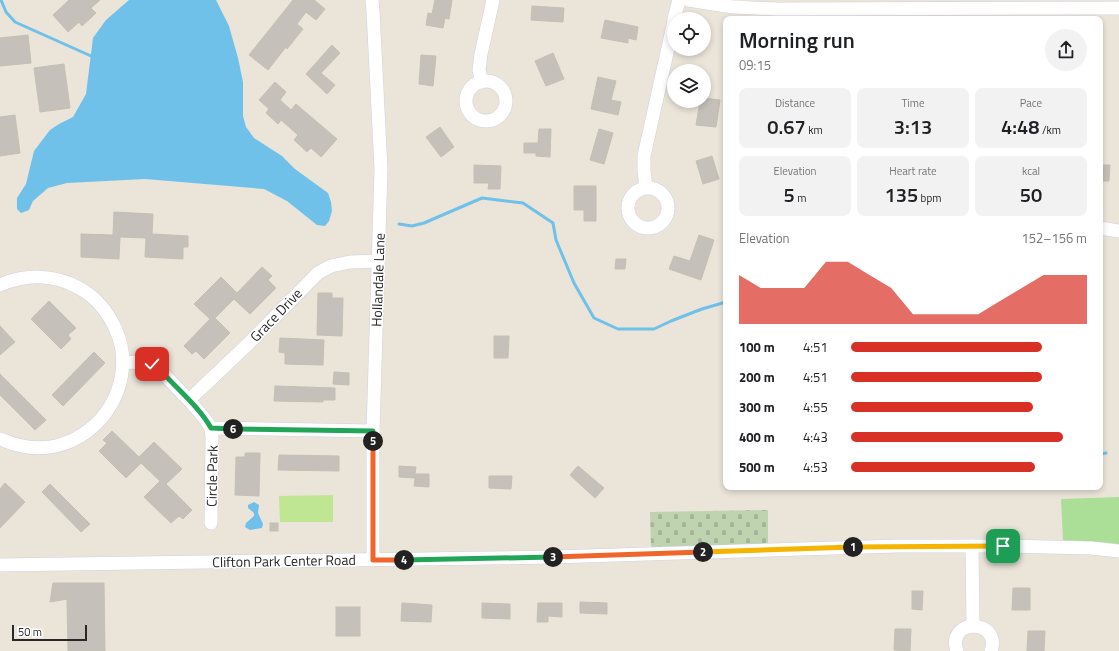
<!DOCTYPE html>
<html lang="en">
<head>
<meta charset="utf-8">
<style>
	:root { --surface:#fff; --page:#f2f2f2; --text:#202124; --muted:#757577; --accent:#d93025 }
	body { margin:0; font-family:"Titillium Web",sans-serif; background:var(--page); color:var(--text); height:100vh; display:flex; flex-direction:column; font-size:15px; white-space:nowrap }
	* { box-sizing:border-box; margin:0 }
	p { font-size:13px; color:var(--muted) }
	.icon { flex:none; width:22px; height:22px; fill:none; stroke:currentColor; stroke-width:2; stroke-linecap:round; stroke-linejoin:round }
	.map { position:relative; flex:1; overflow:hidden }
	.sheet { position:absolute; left:723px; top:16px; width:380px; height:474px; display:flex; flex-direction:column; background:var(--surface); border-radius:8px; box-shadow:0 2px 6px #0003 }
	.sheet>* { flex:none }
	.controls { position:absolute; left:667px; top:12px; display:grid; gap:8px }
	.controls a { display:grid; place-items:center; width:44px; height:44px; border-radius:50%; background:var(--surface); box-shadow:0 2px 6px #0003; font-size:20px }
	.scale { position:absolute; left:12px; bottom:10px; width:75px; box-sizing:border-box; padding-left:4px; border:2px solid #282828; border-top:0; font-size:11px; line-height:14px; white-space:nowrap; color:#282828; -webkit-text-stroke:3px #fff; paint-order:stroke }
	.pin { position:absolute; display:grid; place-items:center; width:34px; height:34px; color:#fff; margin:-17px; border-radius:8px; box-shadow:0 2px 6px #0006 }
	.km { position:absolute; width:20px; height:20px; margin:-10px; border-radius:50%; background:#222; color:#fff; font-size:11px; line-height:20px; text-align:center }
	.round { display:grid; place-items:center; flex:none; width:42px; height:42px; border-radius:21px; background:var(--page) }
	.head { display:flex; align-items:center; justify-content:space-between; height:68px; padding:0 16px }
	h1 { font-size:22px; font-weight:600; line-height:30px }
	.figures { display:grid; grid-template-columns:repeat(3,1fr); gap:6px; height:68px; padding:4px 16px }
	.figures div { display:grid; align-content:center; border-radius:8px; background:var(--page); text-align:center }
	.figures b { font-size:20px; font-weight:600 }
	.figures small { font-size:11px; font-weight:400 }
	.figures p { font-size:11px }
	.chart { height:112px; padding:8px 16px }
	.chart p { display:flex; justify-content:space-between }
	.chart svg { width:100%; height:72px; margin-top:4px; fill:var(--accent); opacity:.7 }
	ul { padding:0 16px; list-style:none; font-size:13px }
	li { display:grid; grid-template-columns:64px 48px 1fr; align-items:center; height:30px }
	li i { height:10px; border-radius:5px; background:var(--accent) }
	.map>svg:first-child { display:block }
	.green { fill:#abdf97 }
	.cemetery { fill:url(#cemetery-stones) }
	.pitch { fill:#bee693 }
	.water { fill:#6fc1e9 }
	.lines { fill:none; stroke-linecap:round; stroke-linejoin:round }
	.stream { stroke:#6fc1e9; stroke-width:3 }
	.building { fill:#c5c0b9; stroke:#c5c0b3 }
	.minor-casing { stroke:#cfd1e0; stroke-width:14 }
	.minor { stroke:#fff; stroke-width:13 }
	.split-1-casing { stroke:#fff; stroke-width:8 }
	.split-2-casing { stroke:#fff; stroke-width:8 }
	.split-3-casing { stroke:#fff; stroke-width:8 }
	.split-4-casing { stroke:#fff; stroke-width:8 }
	.split-5-casing { stroke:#fff; stroke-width:8 }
	.split-6-casing { stroke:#fff; stroke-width:8 }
	.split-7-casing { stroke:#fff; stroke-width:8 }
	.split-1 { stroke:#f5b400; stroke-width:5 }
	.split-2 { stroke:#f5b400; stroke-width:5 }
	.split-3 { stroke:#f0652b; stroke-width:5 }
	.split-4 { stroke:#22a559; stroke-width:5 }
	.split-5 { stroke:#f0652b; stroke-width:5 }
	.split-6 { stroke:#22a559; stroke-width:5 }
	.split-7 { stroke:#22a559; stroke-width:5 }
	.labels { text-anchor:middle; stroke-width:3; stroke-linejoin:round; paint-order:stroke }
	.street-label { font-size:14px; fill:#282828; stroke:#fff }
</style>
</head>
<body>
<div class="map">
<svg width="1119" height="651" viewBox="0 0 1119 651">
	<defs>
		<pattern id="cemetery-stones" width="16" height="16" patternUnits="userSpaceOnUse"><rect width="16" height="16" fill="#c0d3b1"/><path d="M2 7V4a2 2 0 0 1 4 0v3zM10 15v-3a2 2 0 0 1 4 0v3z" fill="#a5b598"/></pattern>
	</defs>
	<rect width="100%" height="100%" fill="#eae4d9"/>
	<!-- green -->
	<path class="green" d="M1119 497V544L1063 540 1061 499Z"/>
	<!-- cemetery -->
	<path class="cemetery" d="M768 510V545L651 547 650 512Z"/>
	<!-- pitch -->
	<path class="pitch" d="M333 495V522H280L279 496Z"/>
	<!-- water -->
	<g class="water">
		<path d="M129 0H216L229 26 238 58 243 82V116L246 127 254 138 282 156 295 169 328 193 331 202 332 211 329 221 325 226 317 225 287 201 264 189 145 179 67 183 48 188 33 201 29 210 21 213 17 209V198L26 184 34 151 50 130 59 124 73 117 86 94 93 38 106 20Z"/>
		<path d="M254 502 259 505 258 513 263 524 262 528 250 530 245 527 246 523 254 516V513L248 508V505Z"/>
	</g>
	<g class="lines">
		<!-- stream -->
		<g class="stream">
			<path d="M1 0 6 12 15 22 91 56"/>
			<path d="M399 224 412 226 424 223 482 198 523 203 553 223 556 240 574 283 594 318 618 329H654L671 321 702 309 726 302"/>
			<path d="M1100 454 1106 453"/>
		</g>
	</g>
	<!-- building -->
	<g class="building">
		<path d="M69 0H100L91 8 96 13 82 26 79 22 68 32 53 15Z"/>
		<path d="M293 0H314L325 9 316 20 306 12 297 24 303 29 287 49 286 47 268 70 249 55Z"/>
		<path d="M435 0H452L449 19 445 18 443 28 426 25 428 13 432 14Z"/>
		<path d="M532 6 564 8 563 22 531 20Z"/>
		<path d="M605 20 638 27 636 40 628 38V43L601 38Z"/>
		<path d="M28 35 31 63 0 66V38Z"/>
		<path d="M332 45 340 53 321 73 335 85 327 94 306 74Z"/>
		<path d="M553 53 564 79 546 86 535 61Z"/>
		<path d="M421 55 436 56 433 86 419 84Z"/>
		<path d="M64 64 70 108 40 112 34 68Z"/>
		<path d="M598 77 616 81 611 100 621 102 618 115 591 109Z"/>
		<path d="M275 82 286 92 280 100 291 110 296 104 337 139 321 157 311 148 307 152 294 140 298 135 281 120 278 124 266 113 269 109 259 100Z"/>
		<path d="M704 98 720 100 716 127 696 125 700 101H704Z"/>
		<path d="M15 115 20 153 0 156V117Z"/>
		<path d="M440 127 454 147 441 157 426 137Z"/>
		<path d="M539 129H551L550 157 536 156V153H524V143H538Z"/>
		<path d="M599 129 613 133 604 164 590 160Z"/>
		<path d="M712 156 719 179 703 184 696 161Z"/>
		<path d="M474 165 501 166 500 189H488L489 183H474Z"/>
		<path d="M1100 165H1110L1109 181H1100Z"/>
		<path d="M574 186H596V221H584V210H574Z"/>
		<path d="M114 212 153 214 152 234 188 236V247H183V259L145 257 146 238 120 237 119 259 81 257V234L113 235Z"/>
		<path d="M699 235 714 240 701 280 669 269 674 256 690 261Z"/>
		<path d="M616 259H626L625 269H615Z"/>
		<path d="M262 267 272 276 268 280 276 288 250 314 234 299 215 318 230 333 204 359 196 351 192 354 184 346 210 319 194 304 221 277 237 293Z"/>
		<path d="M318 293H332V298H343L342 336 317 335Z"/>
		<path d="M49 301 76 328 68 335 71 339 61 349 31 319Z"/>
		<path d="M0 326 15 342 0 355Z"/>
		<path d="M494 336H509L508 358H494Z"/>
		<path d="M280 338 324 340 323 365 285 364V353L279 352Z"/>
		<path d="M94 352 105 363 63 406 52 395Z"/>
		<path d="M334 372 349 373V385L333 384Z"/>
		<path d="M0 374 46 420 35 430 0 395Z"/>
		<path d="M275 386 335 388V400H323V402L274 401Z"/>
		<path d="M112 431 139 457 154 442 182 469 166 484 192 510 183 519 179 516 171 523 144 497 160 481 141 463 126 478 99 451 107 443 103 440Z"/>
		<path d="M245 453H260L259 496 235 495 236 457H245Z"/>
		<path d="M279 455 339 456V471L278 470Z"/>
		<path d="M399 466 416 467 415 474H429V487L414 486 415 478 399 477Z"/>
		<path d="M578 466 604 488 595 498 570 475Z"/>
		<path d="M489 476H512L511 489 489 488Z"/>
		<path d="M5 483 25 502 0 528V489Z"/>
		<path d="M50 484 90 524 81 532 42 492Z"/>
		<rect x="270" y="523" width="8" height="8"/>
		<path d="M53 583H104L105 651H68L67 599 50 602Z"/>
		<path d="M1013 588H1030V610H1012Z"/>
		<path d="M912 591H923L922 610 912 609Z"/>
		<path d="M580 602 607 603V614L580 613Z"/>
		<path d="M402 603 432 605 431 622 401 621Z"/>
		<path d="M482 603 510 604V619L482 618Z"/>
		<path d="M538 603H562V617L548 616V622H537Z"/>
		<rect x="336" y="607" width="24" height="29"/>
		<path d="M895 629H911L910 651 894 650Z"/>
		<path d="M1028 631H1045L1044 651H1027Z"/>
	</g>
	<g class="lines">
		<!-- minor casing -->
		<g class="minor-casing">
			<g id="minor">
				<path d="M372 0 373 11 381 169 373 431V560"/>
				<path d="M688 0 733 7 777 9 1119 8"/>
				<path d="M674 19 679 0"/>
				<circle cx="486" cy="101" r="20"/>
				<path d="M482 82 479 70 481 54 493 0"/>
				<path d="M646 187 644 171V156L674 21"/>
				<circle cx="648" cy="208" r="20"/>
				<path d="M1100 228 1119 231"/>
				<path d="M0 285C26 274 54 274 79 288 96 297 108 312 116 330 137 377 107 434 56 446 37 450 18 447 0 439"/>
				<path d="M123 363C135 362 146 360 157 366 174 387 197 405 211 428L373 431"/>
				<path d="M189 400 248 344 318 273 331 266 350 262 378 261"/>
				<path d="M211 428 212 436 211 523"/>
				<path d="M972 546 973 625"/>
				<path d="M0 565 554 557 898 546H1003L1091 548 1119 551"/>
				<path d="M957 651C946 617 1002 619 991 651"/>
			</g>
		</g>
		<!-- minor -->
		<use href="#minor" class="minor"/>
	</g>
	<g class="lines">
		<!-- split-1 casing -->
		<g class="split-1-casing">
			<path id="split-1" d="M853 547 1003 546"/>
		</g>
		<!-- split-2 casing -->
		<g class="split-2-casing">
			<path id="split-2" d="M703 552 853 547"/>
		</g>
		<!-- split-3 casing -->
		<g class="split-3-casing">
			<path id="split-3" d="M553 557 703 552"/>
		</g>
		<!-- split-4 casing -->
		<g class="split-4-casing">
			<path id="split-4" d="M404 560 553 557"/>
		</g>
		<!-- split-5 casing -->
		<g class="split-5-casing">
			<path id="split-5" d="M373 441V560H404"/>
		</g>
		<!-- split-6 casing -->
		<g class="split-6-casing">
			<path id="split-6" d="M233 429 373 431V441"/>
		</g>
		<!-- split-7 casing -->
		<g class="split-7-casing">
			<path id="split-7" d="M152 364 157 366C174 387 198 405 211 428L233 429"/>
		</g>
		<!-- split-1 -->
		<use href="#split-1" class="split-1"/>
		<!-- split-2 -->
		<use href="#split-2" class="split-2"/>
		<!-- split-3 -->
		<use href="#split-3" class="split-3"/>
		<!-- split-4 -->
		<use href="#split-4" class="split-4"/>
		<!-- split-5 -->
		<use href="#split-5" class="split-5"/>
		<!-- split-6 -->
		<use href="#split-6" class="split-6"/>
		<!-- split-7 -->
		<use href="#split-7" class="split-7"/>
	</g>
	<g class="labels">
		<!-- street labels -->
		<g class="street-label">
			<text transform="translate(378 280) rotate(-88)" y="5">Hollandale Lane</text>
			<text transform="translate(276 315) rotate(-46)" y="5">Grace Drive</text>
			<text transform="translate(212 476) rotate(-89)" y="5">Circle Park</text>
			<text transform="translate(284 561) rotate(-1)" y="5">Clifton Park Center Road</text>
		</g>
	</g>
</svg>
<div class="controls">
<a><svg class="icon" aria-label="locate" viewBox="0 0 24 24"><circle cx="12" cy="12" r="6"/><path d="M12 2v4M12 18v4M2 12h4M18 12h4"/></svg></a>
<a><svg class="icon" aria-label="layers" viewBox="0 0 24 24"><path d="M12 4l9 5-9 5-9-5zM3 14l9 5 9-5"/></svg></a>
</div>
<div class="scale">50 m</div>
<div class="pin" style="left:1003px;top:546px;background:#1e9e55"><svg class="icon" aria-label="arrive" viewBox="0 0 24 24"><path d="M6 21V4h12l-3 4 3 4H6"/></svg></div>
<div class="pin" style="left:152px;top:364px;background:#d93025"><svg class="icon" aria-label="check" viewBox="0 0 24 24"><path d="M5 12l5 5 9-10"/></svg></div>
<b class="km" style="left:853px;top:547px">1</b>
<b class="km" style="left:703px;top:552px">2</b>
<b class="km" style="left:553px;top:557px">3</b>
<b class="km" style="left:404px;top:560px">4</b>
<b class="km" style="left:373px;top:441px">5</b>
<b class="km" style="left:233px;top:429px">6</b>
<section class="sheet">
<div class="head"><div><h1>Morning run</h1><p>09:15</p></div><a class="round"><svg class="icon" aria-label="share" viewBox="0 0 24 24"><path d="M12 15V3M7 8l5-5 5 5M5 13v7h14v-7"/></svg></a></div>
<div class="figures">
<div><p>Distance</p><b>0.67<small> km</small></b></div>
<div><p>Time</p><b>3:13</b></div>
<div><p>Pace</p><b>4:48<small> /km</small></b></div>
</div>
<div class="figures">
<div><p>Elevation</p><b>5<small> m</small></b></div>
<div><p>Heart rate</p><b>135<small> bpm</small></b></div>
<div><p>kcal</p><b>50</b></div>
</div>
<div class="chart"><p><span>Elevation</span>152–156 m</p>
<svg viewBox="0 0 160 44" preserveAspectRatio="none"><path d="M0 44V14L10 22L20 22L30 22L40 6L50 6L60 14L70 22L80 38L90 38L100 38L110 38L120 30L130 22L140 14L150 14L160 14V44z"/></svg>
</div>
<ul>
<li><b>100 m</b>4:51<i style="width:81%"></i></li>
<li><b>200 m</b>4:51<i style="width:81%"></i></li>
<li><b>300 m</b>4:55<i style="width:77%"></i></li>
<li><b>400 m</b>4:43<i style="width:90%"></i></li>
<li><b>500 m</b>4:53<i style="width:78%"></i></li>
</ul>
</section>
</div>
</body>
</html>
